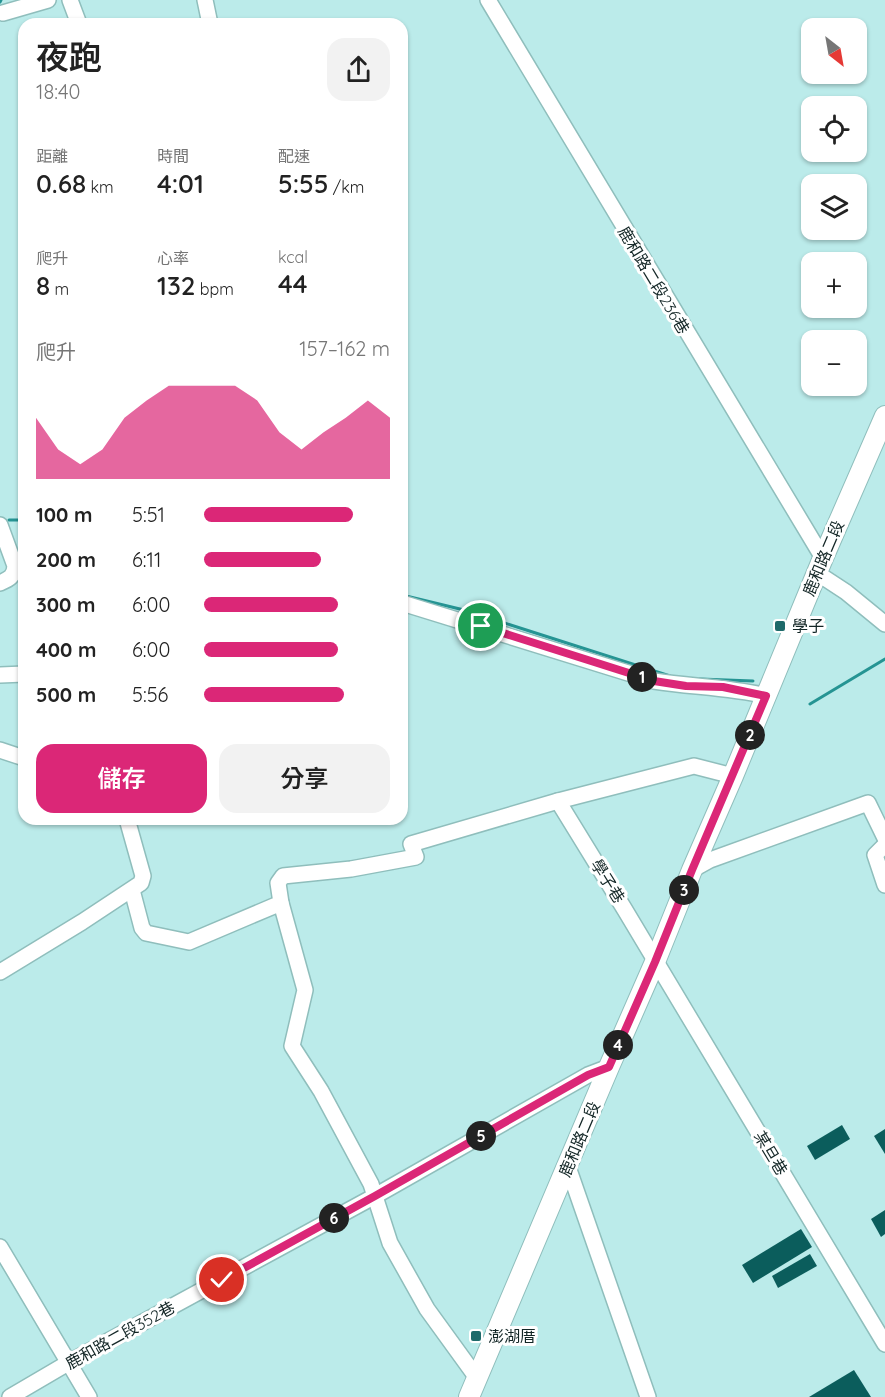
<!DOCTYPE html>
<html lang="zh-TW">
<head>
<meta charset="utf-8">
<style>
	:root { --surface:#fff; --page:#f2f2f2; --text:#222; --muted:#767676; --accent:#db2777 }
	body { margin:0; font-family:Quicksand,"Noto Sans TC",sans-serif; background:var(--page); color:var(--text); height:100vh; display:flex; flex-direction:column; font-size:22px; white-space:nowrap }
	* { box-sizing:border-box; margin:0 }
	p { font-size:20px; color:var(--muted) }
	.icon { flex:none; width:33px; height:33px; fill:none; stroke:currentColor; stroke-width:2; stroke-linecap:round; stroke-linejoin:round }
	.map { position:relative; flex:1; overflow:hidden }
	.sheet { position:absolute; left:18px; top:18px; width:390px; height:807px; display:flex; flex-direction:column; background:var(--surface); border-radius:18px; box-shadow:0 2px 4px #0004 }
	.sheet>* { flex:none }
	.needle { width:39px; rotate:149deg }
	.controls { position:absolute; left:801px; top:18px; display:grid; gap:12px }
	.controls a { display:grid; place-items:center; width:66px; height:66px; border-radius:12px; background:var(--surface); box-shadow:0 2px 4px #0004; font-size:30px }
	.pin { position:absolute; display:grid; place-items:center; width:51px; height:51px; color:#fff; margin:-26px; border:3px solid #fff; border-radius:50%; box-shadow:0 2px 6px #0007 }
	.km { position:absolute; width:30px; height:30px; margin:-15px; border-radius:50%; background:#222; color:#fff; font-size:16px; line-height:30px; text-align:center }
	.round { display:grid; place-items:center; flex:none; width:63px; height:63px; border-radius:18px; background:var(--page) }
	.overview { display:flex; align-items:center; justify-content:space-between; height:102px; padding:0 18px }
	h1 { font-size:33px; font-weight:600; line-height:45px }
	.stats { display:grid; grid-template-columns:repeat(3,1fr); gap:9px; height:102px; padding:6px 18px }
	.stats div { display:grid; align-content:center }
	.stats b { font-size:26px; font-weight:600 }
	.stats small { font-size:16px; font-weight:400 }
	.stats p { font-size:16px }
	.chart { height:168px; padding:12px 18px }
	.chart p { display:flex; justify-content:space-between }
	.chart svg { width:100%; height:108px; margin-top:6px; fill:var(--accent); opacity:.7 }
	.cta { display:flex; gap:12px; margin-top:auto; padding:12px 18px }
	.cta a { flex:1; height:69px; border-radius:18px; background:var(--accent); color:#fff; font-size:24px; font-weight:600; line-height:69px; text-align:center }
	.cta a+a { background:var(--page); color:var(--text) }
	ul { padding:0 18px; list-style:none; font-size:20px }
	li { display:grid; grid-template-columns:96px 72px 1fr; align-items:center; height:45px }
	li i { height:15px; border-radius:8px; background:var(--accent) }
	.map>svg:first-child { display:block }
	.lines { fill:none; stroke-linecap:round; stroke-linejoin:round }
	.stream { stroke:#259493; stroke-width:3 }
	.building { fill:#0b5d5c }
	.minor-casing { stroke:#8fbebc; stroke-width:18 }
	.major-casing { stroke:#8fbebc; stroke-width:22 }
	.minor { stroke:#fff; stroke-width:15 }
	.major { stroke:#fff; stroke-width:20 }
	.route-casing { stroke:#fff; stroke-width:12 }
	.route { stroke:#db2777; stroke-width:8 }
	.poi-dot { fill:#1e6a6a; stroke:#fff; stroke-width:2 }
	.labels { text-anchor:middle; stroke-width:6; stroke-linejoin:round; paint-order:stroke }
	.street-label { font-size:16px; fill:#132626; stroke:#fff }
	.poi-label { font-size:16px; fill:#132626; stroke:#fff; text-anchor:start }
</style>
</head>
<body>
<div class="map">
<svg width="885" height="1397" viewBox="0 0 885 1397">
	<rect width="100%" height="100%" fill="#bbebea"/>
	<g class="lines">
		<!-- stream -->
		<g class="stream">
			<path d="M0 2 1 0"/>
			<path d="M9 520H24"/>
			<path d="M402 595 464 610 670 676"/>
			<path d="M700 679 753 681"/>
			<path d="M810 704 885 659"/>
		</g>
	</g>
	<!-- building -->
	<g class="building">
		<path d="M842 1125 850 1139 815 1160 807 1146Z"/>
		<path d="M885 1129V1154L874 1136Z"/>
		<path d="M885 1210V1234L881 1237 871 1219Z"/>
		<path d="M801 1229 812 1247 753 1283 742 1265Z"/>
		<path d="M810 1254 817 1266 778 1288 772 1276Z"/>
		<path d="M854 1370 871 1397H809Z"/>
	</g>
	<g class="lines">
		<!-- minor casing -->
		<g class="minor-casing">
			<g id="minor">
				<path d="M70 0 79 24"/>
				<path d="M205 0 210 24"/>
				<path d="M488 0 823 558"/>
				<path d="M3 13 48 0"/>
				<path d="M0 525 15 566C14 577 9 579 0 583"/>
				<path d="M817 573 846 592 885 624"/>
				<path d="M402 603 654 681C692 687 729 687 767 696"/>
				<path d="M0 675 24 674"/>
				<path d="M0 750 24 758"/>
				<path d="M558 801 625 910 885 1344"/>
				<path d="M885 845 875 855 885 885"/>
				<path d="M692 870 710 860 868 803 885 838"/>
				<path d="M132 890 142 928 146 933 189 942 281 903 278 883 283 876 351 869 416 857 411 844 558 801 694 766 733 776"/>
				<path d="M281 903 305 990 292 1046 321 1091 371 1184 390 1243 427 1309 477 1378"/>
				<path d="M0 972 82 922 141 883 143 876 127 819"/>
				<path d="M568 1167 648 1397"/>
				<path d="M0 1247 89 1397"/>
				<path d="M10 1397 68 1363 375 1196 588 1075 609 1067"/>
			</g>
		</g>
		<!-- major casing -->
		<g class="major-casing">
			<path id="major" d="M469 1397 609 1067 655 962 692 870 733 776 823 558 885 416"/>
		</g>
		<!-- minor -->
		<use href="#minor" class="minor"/>
		<!-- major -->
		<use href="#major" class="major"/>
	</g>
	<g class="lines">
		<!-- route casing -->
		<g class="route-casing">
			<path id="route" d="M222 1280 375 1196 588 1075 609 1067 655 962 692 870 766 696 723 687 686 686 654 681 481 626"/>
		</g>
		<!-- route -->
		<use href="#route" class="route"/>
	</g>
	<!-- markers -->
	<g class="poi-dot">
		<rect x="774" y="620" width="12" height="12" rx="3"/>
		<rect x="470" y="1330" width="12" height="12" rx="3"/>
	</g>
	<g class="labels">
		<!-- street labels -->
		<g class="street-label">
			<text transform="translate(654 280) rotate(59)" y="6">鹿和路二段236巷</text>
			<text transform="translate(823 558) rotate(-67)" y="6">鹿和路二段</text>
			<text transform="translate(608 881) rotate(58)" y="6">學子巷</text>
			<text transform="translate(579 1139) rotate(-67)" y="6">鹿和路二段</text>
			<text transform="translate(771 1153) rotate(59)" y="6">某旦巷</text>
			<text transform="translate(120 1335) rotate(-29)" y="6">鹿和路二段352巷</text>
		</g>
		<!-- poi labels -->
		<g class="poi-label">
			<text x="792" y="632">學子</text>
			<text x="488" y="1342">澎湖厝</text>
		</g>
	</g>
</svg>
<div class="controls">
<a><svg class="needle" viewBox="-14 -14 28 28"><path d="M0-13l5 13h-10z" fill="#e53935"/><path d="M0 13l5-13h-10z" fill="#767676"/></svg></a>
<a><svg class="icon" aria-label="locate" viewBox="0 0 24 24"><circle cx="12" cy="12" r="6"/><path d="M12 2v4M12 18v4M2 12h4M18 12h4"/></svg></a>
<a><svg class="icon" aria-label="layers" viewBox="0 0 24 24"><path d="M12 4l9 5-9 5-9-5zM3 14l9 5 9-5"/></svg></a>
<a>+</a>
<a>−</a>
</div>
<div class="pin" style="left:481px;top:626px;background:#1e9e55"><svg class="icon" aria-label="arrive" viewBox="0 0 24 24"><path d="M6 21V4h12l-3 4 3 4H6"/></svg></div>
<div class="pin" style="left:222px;top:1280px;background:#d93025"><svg class="icon" aria-label="check" viewBox="0 0 24 24"><path d="M5 12l5 5 9-10"/></svg></div>
<b class="km" style="left:642px;top:677px">1</b>
<b class="km" style="left:750px;top:735px">2</b>
<b class="km" style="left:684px;top:890px">3</b>
<b class="km" style="left:618px;top:1045px">4</b>
<b class="km" style="left:481px;top:1136px">5</b>
<b class="km" style="left:334px;top:1218px">6</b>
<section class="sheet">
<div class="overview"><div><h1>夜跑</h1><p>18:40</p></div><a class="round"><svg class="icon" aria-label="share" viewBox="0 0 24 24"><path d="M12 15V3M7 8l5-5 5 5M5 13v7h14v-7"/></svg></a></div>
<div class="stats">
<div><p>距離</p><b>0.68<small> km</small></b></div>
<div><p>時間</p><b>4:01</b></div>
<div><p>配速</p><b>5:55<small> /km</small></b></div>
</div>
<div class="stats">
<div><p>爬升</p><b>8<small> m</small></b></div>
<div><p>心率</p><b>132<small> bpm</small></b></div>
<div><p>kcal</p><b>44</b></div>
</div>
<div class="chart"><p><span>爬升</span>157–162 m</p>
<svg viewBox="0 0 160 44" preserveAspectRatio="none"><path d="M0 44V19L10 32L20 38L30 32L40 19L50 12L60 6L70 6L80 6L90 6L100 12L110 25L120 32L130 25L140 19L150 12L160 19V44z"/></svg>
</div>
<ul>
<li><b>100 m</b>5:51<i style="width:80%"></i></li>
<li><b>200 m</b>6:11<i style="width:63%"></i></li>
<li><b>300 m</b>6:00<i style="width:72%"></i></li>
<li><b>400 m</b>6:00<i style="width:72%"></i></li>
<li><b>500 m</b>5:56<i style="width:75%"></i></li>
</ul>
<div class="cta"><a>儲存</a><a>分享</a></div>
</section>
</div>
</body>
</html>
